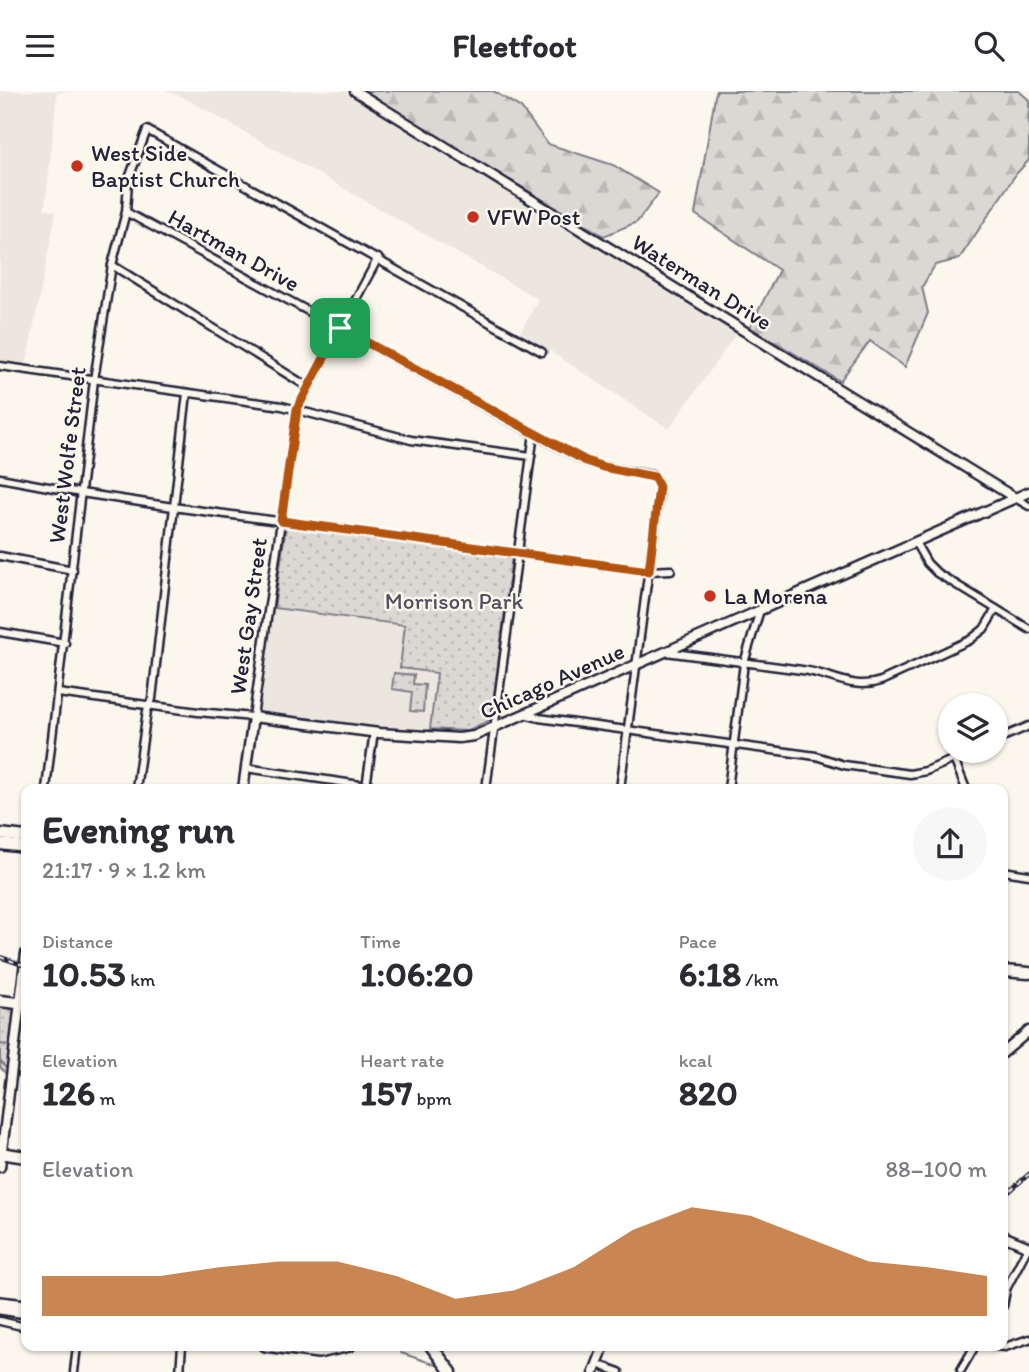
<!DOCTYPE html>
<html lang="en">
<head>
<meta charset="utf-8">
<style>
	:root { --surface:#fff; --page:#f7f7f7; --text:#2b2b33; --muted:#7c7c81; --accent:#b45309 }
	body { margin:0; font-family:Itim,sans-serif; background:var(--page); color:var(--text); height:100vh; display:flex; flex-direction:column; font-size:26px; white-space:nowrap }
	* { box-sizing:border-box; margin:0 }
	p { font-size:23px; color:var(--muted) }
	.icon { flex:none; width:38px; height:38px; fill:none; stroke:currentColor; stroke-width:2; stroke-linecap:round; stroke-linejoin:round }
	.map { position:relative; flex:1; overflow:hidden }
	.sheet { position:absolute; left:21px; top:693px; width:987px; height:567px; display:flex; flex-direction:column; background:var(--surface); border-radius:14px; box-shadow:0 2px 5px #0004 }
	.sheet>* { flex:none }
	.controls { position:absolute; left:938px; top:602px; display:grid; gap:14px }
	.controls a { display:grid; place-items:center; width:70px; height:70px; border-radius:50%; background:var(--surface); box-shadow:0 2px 5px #0004; font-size:35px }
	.pin { position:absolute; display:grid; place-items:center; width:60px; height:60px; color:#fff; margin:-30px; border-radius:14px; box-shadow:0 4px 10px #0006 }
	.round { display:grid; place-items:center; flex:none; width:74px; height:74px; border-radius:37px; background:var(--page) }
	.overview { display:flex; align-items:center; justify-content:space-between; height:119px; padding:0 21px }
	h1 { font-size:38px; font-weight:800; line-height:52px }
	.stats { display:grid; grid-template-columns:repeat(3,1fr); gap:10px; height:119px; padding:7px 21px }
	.stats div { display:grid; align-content:center }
	.stats b { font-size:35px; font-weight:800 }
	.stats small { font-size:19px; font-weight:400 }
	.stats p { font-size:19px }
	.chart { height:196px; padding:14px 21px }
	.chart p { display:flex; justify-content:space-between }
	.chart svg { width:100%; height:126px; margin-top:7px; fill:var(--accent); opacity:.7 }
	header { display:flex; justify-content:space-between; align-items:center; height:91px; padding:0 21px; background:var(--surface); font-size:32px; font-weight:800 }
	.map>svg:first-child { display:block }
	.built { fill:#ebe7df }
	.forest { fill:url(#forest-firs); stroke:#7e7d87; stroke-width:2 }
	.park { fill:url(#park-dots); stroke:#7e7d87; stroke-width:2 }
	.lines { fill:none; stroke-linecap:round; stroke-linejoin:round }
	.stream { stroke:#787681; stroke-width:2 }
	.minor-casing { stroke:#22223b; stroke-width:11 }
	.tertiary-casing { stroke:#22223b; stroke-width:13 }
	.secondary-casing { stroke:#22223b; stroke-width:14 }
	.primary-casing { stroke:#22223b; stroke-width:15 }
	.minor { stroke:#fbf7ec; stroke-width:6 }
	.tertiary { stroke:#fbf7ec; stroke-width:8 }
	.secondary { stroke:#fbf7ec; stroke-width:9 }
	.primary { stroke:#fbf7ec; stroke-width:10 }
	.rail-casing { stroke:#22223b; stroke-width:4.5 }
	.rail { stroke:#fbf7ec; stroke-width:2; stroke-dasharray:5; stroke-linecap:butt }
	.route-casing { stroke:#fff; stroke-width:14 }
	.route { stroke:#b45309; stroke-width:9 }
	.poi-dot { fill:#c8321e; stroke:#fbf7ec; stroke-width:2.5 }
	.labels { text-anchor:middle; stroke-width:5; stroke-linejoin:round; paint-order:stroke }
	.poi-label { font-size:23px; fill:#22223b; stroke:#fbf7ec; text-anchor:start }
	.street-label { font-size:23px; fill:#22223b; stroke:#fbf7ec }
	.park-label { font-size:23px; fill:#505061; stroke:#fbf7ec }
</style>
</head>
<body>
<header><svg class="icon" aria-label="menu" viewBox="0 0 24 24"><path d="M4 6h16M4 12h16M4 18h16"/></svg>Fleetfoot<svg class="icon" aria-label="search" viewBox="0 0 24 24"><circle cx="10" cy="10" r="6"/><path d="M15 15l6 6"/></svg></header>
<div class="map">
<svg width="1029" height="1281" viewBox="0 0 1029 1281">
	<defs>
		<pattern id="forest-firs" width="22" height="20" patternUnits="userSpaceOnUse" patternTransform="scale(1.75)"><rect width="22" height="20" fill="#dbd8d3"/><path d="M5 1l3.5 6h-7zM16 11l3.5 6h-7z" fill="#bcb9b6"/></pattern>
		<pattern id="park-dots" width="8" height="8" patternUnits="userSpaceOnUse" patternTransform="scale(1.75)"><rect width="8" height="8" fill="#dbd8d3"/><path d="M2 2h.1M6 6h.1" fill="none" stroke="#bcb9b6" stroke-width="1.8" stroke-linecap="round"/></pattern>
	</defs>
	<rect width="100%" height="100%" fill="#fbf7ec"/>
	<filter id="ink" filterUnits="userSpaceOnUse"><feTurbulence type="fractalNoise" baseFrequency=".0143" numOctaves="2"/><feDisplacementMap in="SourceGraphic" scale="14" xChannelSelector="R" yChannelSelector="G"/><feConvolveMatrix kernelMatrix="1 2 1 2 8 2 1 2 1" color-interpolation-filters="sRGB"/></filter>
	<g filter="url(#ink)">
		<!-- built -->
		<g class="built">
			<path d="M0 0H79L57 2 45 118 56 121 26 274 0 270Z"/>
			<path d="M166 0H346L738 240 669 338 521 241 538 208 185 7Z"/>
			<path d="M274 517 406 534 437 581 430 638 367 635 259 621Z"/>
		</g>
		<!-- forest -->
		<g class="forest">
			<path d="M365 0H493L521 17 548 53 613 74 659 102 637 131 604 145 437 46Z"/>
			<path d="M716 0H1019L1029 9V69L1016 83 959 168 935 174 922 196 928 222 905 276 870 250 840 290 750 236 779 179 695 123Z"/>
			<path d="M0 953 11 954 7 984 0 976Z"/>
		</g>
		<!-- park -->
		<g class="park">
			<path d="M286 435 512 465 491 629 466 640 430 638 437 582 400 577 405 534 274 517Z"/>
			<path d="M394 582 414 584 413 593 425 594 423 621 410 620 412 601 392 598Z"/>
			<path d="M0 916 15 918 11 954 0 953Z"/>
		</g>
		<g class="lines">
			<!-- stream -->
			<g class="stream">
				<path d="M0 970 7 978"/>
				<path d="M14 984 26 986"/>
				<path d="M401 1262 437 1274"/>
			</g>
			<!-- minor casing -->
			<g class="minor-casing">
				<g id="minor">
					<path d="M126 121 582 369 603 376 651 384C664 393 658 410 656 423L620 698"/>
					<path d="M112 174 308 296"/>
					<path d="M0 275 282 315 411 349 531 365"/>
					<path d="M0 387 81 402 173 416 649 480 671 479"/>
					<path d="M1015 407 1029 415"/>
					<path d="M915 451 927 472 937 482 1029 538"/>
					<path d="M0 465 73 479"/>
					<path d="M0 541 65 552"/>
					<path d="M666 561C711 567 757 573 802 579 830 582 852 600 881 590L970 549 984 538 996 518"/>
					<path d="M58 602 198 621 253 626 297 318 378 167"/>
					<path d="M524 623 539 627 816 665 844 674 910 683 926 680 973 660"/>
					<path d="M996 649 1029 635"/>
					<path d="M954 668 966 698"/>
					<path d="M246 677 387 698"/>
					<path d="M366 696 374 641"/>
					<path d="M46 698 94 289 112 174 126 121 128 90 147 39 542 261"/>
					<path d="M136 698 147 620 152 608 187 302"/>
					<path d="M486 698 534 342"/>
					<path d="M728 698 744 572 760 519"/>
					<path d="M1003 780 1029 784"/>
					<path d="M1003 1204 1028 1156"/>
					<path d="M1003 1215 1006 1200"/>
					<path d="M0 1230 26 1236"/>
					<path d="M993 1255 1005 1256 1029 1248"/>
					<path d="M597 1273 619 1281"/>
					<path d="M961 1279 975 1255"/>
					<path d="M74 1281 77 1255"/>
					<path d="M180 1281 182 1255"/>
				</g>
			</g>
			<!-- tertiary casing -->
			<g class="tertiary-casing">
				<g id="tertiary">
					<path d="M355 0 1015 407"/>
					<path d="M243 698 253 626 379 642 459 647 474 645 1029 401"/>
					<path d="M1003 962 1029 940"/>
					<path d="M0 1076 26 862"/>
					<path d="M1003 1145 1029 1156"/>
					<path d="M594 1281 604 1255"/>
				</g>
			</g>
			<!-- secondary casing -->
			<g class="secondary-casing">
				<g id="secondary">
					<path d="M0 1211 26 1214"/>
					<path d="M0 1218 26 1222"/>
					<path d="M265 1255 318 1262 350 1255"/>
				</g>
			</g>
			<!-- primary casing -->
			<g class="primary-casing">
				<g id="primary">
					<path d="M0 743 26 746"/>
					<path d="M0 753 26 756"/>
					<path d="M1003 880 1029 882"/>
					<path d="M0 910 26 913"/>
					<path d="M0 1062 26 1066"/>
					<path d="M431 1255 451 1281"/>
				</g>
			</g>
			<!-- minor -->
			<use href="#minor" class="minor"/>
			<!-- tertiary -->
			<use href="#tertiary" class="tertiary"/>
			<!-- secondary -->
			<use href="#secondary" class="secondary"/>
			<!-- primary -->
			<use href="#primary" class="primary"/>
			<!-- rail casing -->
			<g class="rail-casing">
				<g id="rail">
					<path d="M0 866 26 875"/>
					<path d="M1003 1106 1029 1083"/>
				</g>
			</g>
			<!-- rail -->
			<use href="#rail" class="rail"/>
		</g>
	</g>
	<g class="lines" filter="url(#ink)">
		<!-- route casing -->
		<g class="route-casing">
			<path id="route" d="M340 237 586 370 603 376 654 386 659 396 649 480 281 430 297 318Z"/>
		</g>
		<!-- route -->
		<use href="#route" class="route"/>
	</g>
	<!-- markers -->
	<g class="poi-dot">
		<circle cx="77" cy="75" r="7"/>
		<circle cx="473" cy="126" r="7"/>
		<circle cx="710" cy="505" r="7"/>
	</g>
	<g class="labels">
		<!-- poi labels -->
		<g class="poi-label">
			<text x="91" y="70">West Side<tspan x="91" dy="26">Baptist Church</tspan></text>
			<text x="487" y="134">VFW Post</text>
			<text x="724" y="513">La Morena</text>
		</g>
		<!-- street labels -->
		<g class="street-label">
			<text transform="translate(234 159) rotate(29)" y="8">Hartman Drive</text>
			<text transform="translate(702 191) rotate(32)" y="8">Waterman Drive</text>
			<text transform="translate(67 364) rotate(-83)" y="8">West Wolfe Street</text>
			<text transform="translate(248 525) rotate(-82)" y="8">West Gay Street</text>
			<text transform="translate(552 590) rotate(-24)" y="8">Chicago Avenue</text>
		</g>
		<!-- park labels -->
		<g class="park-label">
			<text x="454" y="518">Morrison Park</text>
		</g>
	</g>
</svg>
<div class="controls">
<a><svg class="icon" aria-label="layers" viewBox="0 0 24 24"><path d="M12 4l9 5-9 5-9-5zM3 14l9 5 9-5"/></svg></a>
</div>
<div class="pin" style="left:340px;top:237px;background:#1e9e55"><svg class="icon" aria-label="arrive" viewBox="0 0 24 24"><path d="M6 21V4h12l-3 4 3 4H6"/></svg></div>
<section class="sheet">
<div class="overview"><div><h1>Evening run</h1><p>21:17 · 9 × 1.2 km</p></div><a class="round"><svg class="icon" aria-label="share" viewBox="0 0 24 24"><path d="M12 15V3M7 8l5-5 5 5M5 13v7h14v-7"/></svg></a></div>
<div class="stats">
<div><p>Distance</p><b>10.53<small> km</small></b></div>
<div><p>Time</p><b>1:06:20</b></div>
<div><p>Pace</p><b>6:18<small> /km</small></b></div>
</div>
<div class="stats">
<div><p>Elevation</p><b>126<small> m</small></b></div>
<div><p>Heart rate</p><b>157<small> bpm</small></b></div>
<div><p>kcal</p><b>820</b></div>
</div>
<div class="chart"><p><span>Elevation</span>88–100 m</p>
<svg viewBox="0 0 160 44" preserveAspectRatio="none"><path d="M0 44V30L10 30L20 30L30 27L40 25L50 25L60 30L70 38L80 35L90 27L100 14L110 6L120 9L130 17L140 25L150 27L160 30V44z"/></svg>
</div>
</section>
</div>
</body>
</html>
